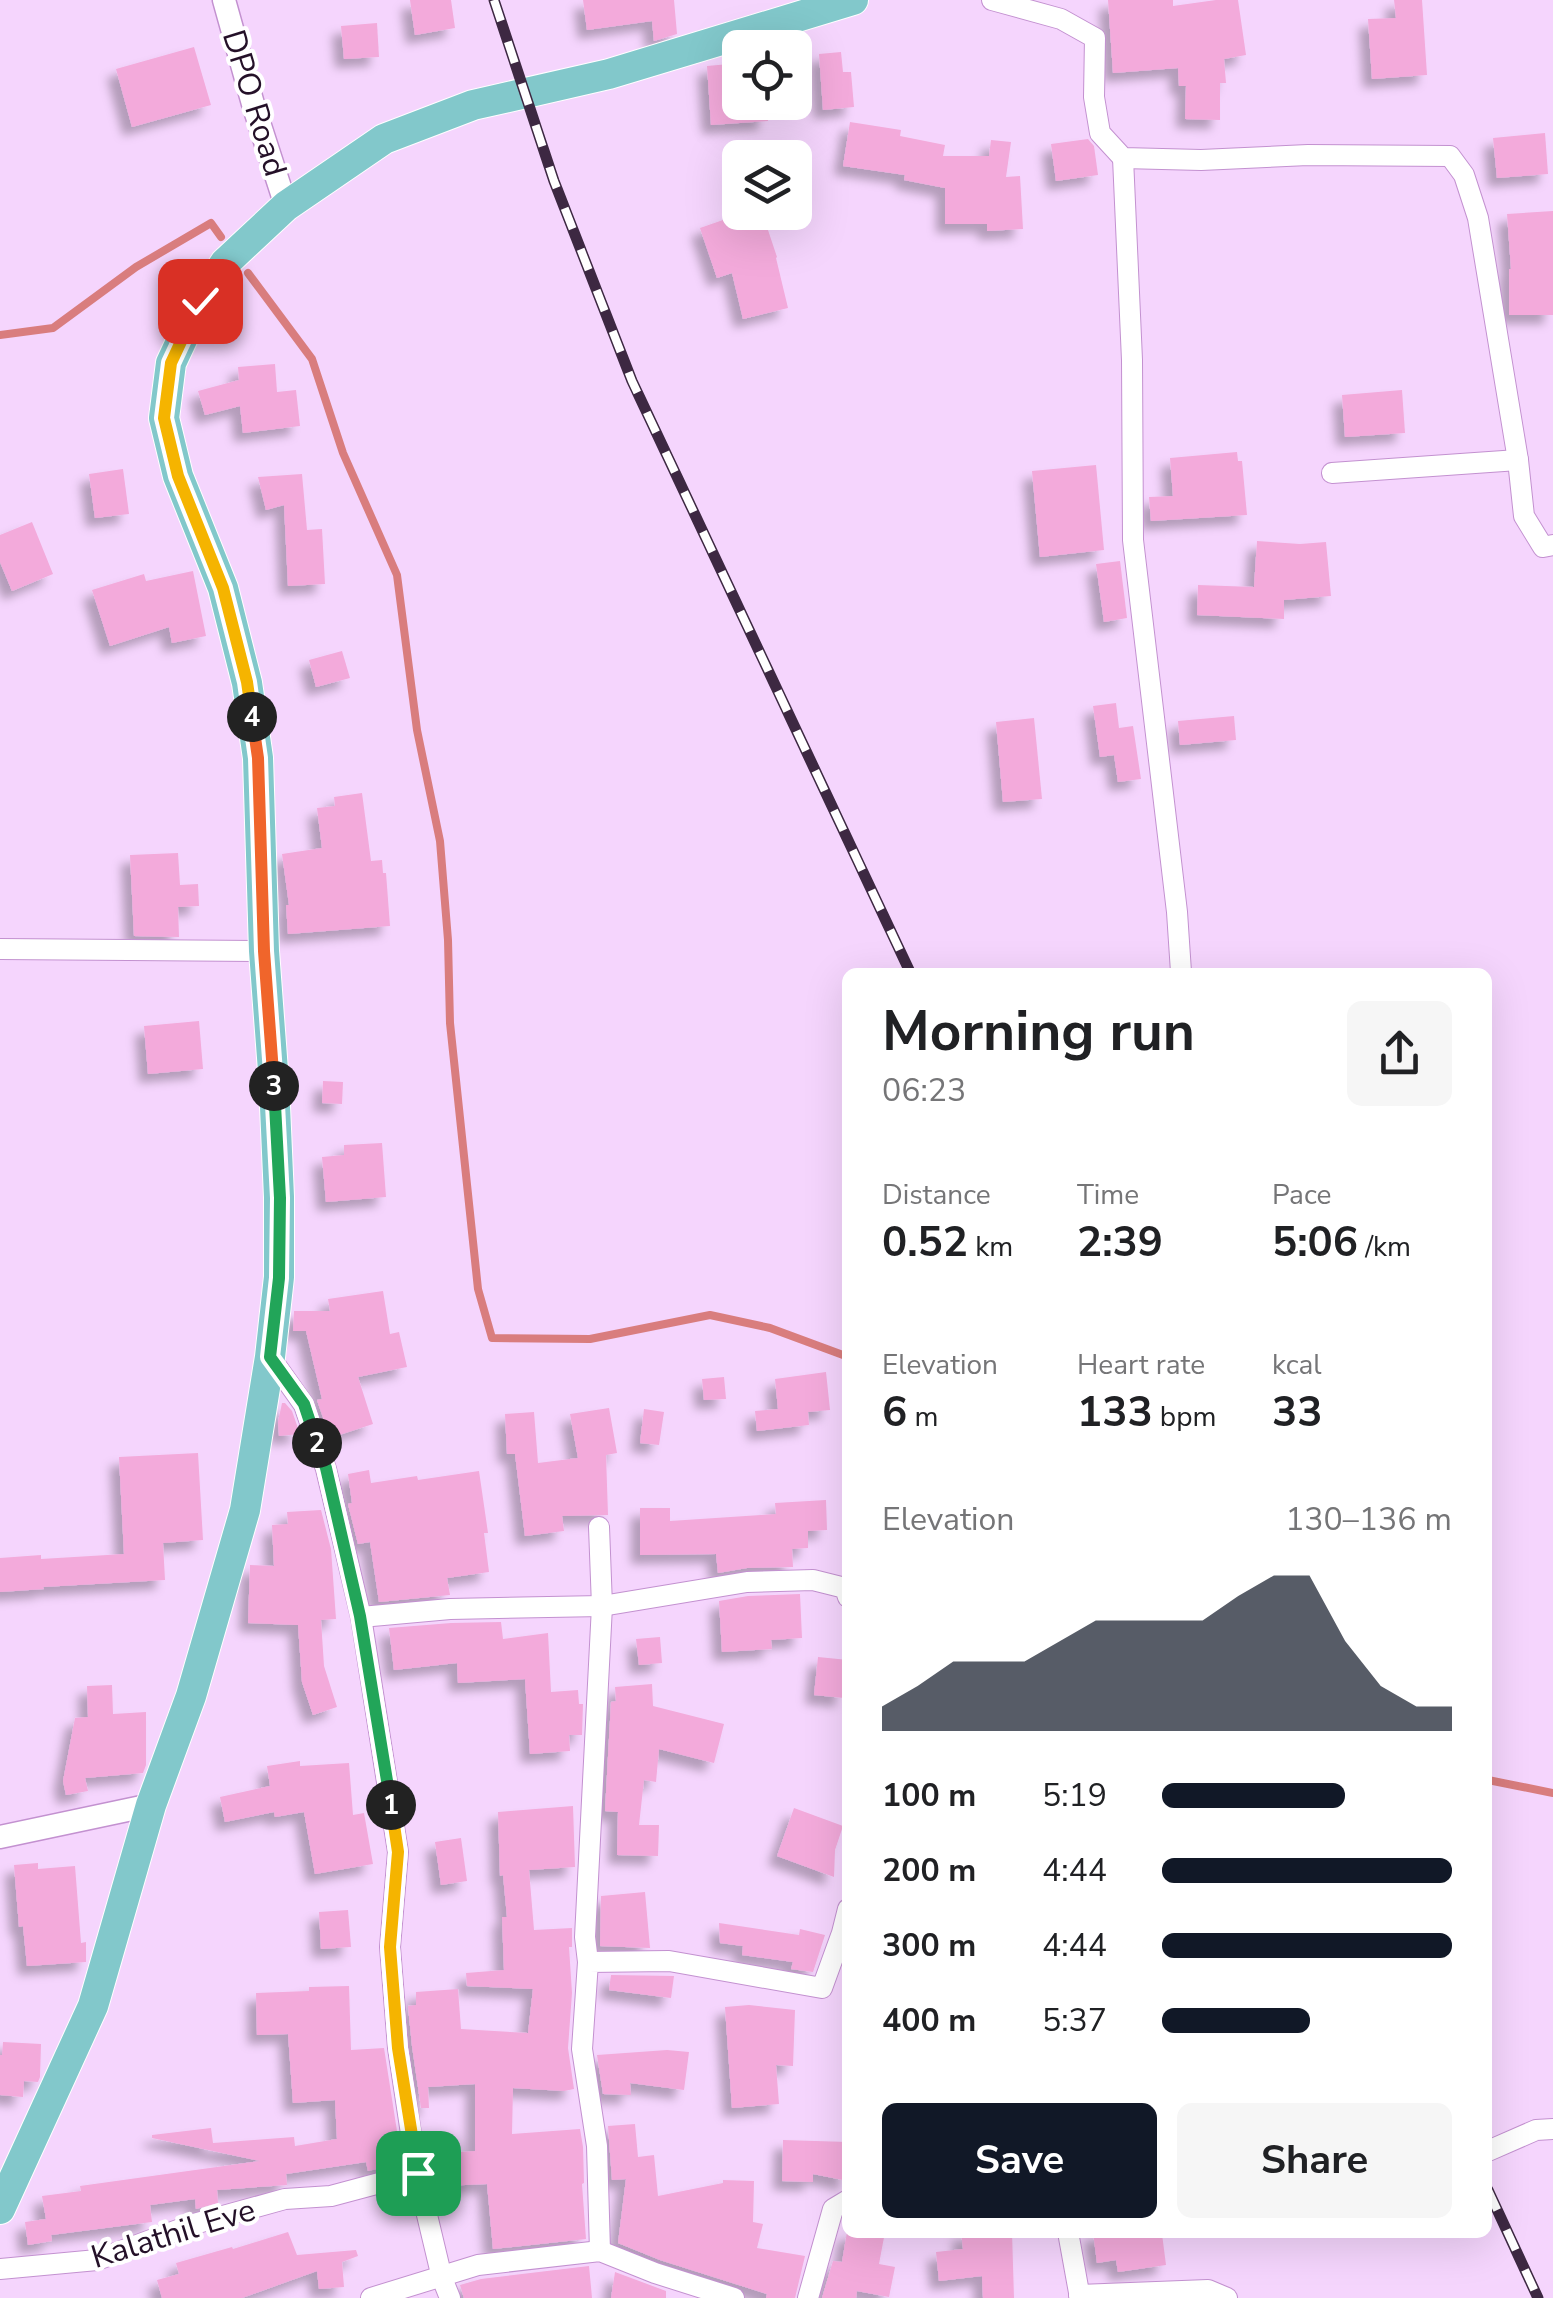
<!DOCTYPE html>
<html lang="en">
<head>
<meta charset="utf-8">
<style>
	:root { --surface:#fff; --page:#f6f6f6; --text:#202124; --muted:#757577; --accent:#111827 }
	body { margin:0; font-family:"Nunito Sans",sans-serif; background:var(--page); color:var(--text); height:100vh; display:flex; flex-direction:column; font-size:38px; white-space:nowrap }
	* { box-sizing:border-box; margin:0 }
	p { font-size:32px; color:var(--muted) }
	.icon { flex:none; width:55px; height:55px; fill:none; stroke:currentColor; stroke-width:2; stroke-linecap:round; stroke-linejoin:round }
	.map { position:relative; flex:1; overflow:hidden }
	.panel { position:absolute; left:842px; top:968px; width:650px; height:1270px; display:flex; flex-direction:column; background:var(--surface); border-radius:15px; box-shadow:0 10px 40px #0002 }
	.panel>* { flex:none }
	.controls { position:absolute; left:722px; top:30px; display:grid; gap:20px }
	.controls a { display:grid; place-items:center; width:90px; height:90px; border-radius:15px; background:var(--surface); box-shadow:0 10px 40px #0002; font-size:50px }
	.pin { position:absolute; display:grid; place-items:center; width:85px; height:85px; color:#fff; margin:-42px; border-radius:20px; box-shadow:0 5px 15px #0006 }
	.km { position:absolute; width:50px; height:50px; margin:-25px; border-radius:50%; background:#222; color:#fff; font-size:28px; line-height:50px; text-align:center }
	.round { display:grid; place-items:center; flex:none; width:105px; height:105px; border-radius:15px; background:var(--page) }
	.summary { display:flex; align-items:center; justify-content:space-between; height:170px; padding:0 40px }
	h1 { font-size:55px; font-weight:700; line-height:75px }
	.figures { display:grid; grid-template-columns:repeat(3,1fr); gap:15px; height:170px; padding:10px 40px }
	.figures div { display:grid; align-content:center }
	.figures b { font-size:42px; font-weight:700 }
	.figures small { font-size:28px; font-weight:400 }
	.figures p { font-size:28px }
	.chart { height:280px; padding:20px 40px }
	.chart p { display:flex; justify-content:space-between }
	.chart svg { width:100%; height:180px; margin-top:10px; fill:var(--accent); opacity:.7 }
	.action { display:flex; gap:20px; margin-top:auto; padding:20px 40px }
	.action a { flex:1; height:115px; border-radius:15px; background:var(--accent); color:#fff; font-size:40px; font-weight:700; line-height:115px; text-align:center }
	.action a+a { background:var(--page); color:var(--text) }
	ul { padding:0 40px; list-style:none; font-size:32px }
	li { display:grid; grid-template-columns:160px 120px 1fr; align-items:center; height:75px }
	li i { height:25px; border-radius:12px; background:var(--accent) }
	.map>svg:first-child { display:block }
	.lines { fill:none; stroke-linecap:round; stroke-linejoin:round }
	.stream { stroke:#d97d7e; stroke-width:8 }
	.building { fill:#f3aadb; filter:url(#shadow) }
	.minor-casing { stroke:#c391d0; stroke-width:22 }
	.tertiary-casing { stroke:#c391d0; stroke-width:25 }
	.primary-casing { stroke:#fff; stroke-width:32 }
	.minor { stroke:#fff; stroke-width:20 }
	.tertiary { stroke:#fff; stroke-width:22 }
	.primary { stroke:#82c8cb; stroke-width:30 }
	.rail-casing { stroke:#3d2842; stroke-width:11 }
	.rail { stroke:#fff; stroke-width:8; stroke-dasharray:22; stroke-linecap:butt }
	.split-1-casing { stroke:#fff; stroke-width:20 }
	.split-2-casing { stroke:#fff; stroke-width:20 }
	.split-3-casing { stroke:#fff; stroke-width:20 }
	.split-4-casing { stroke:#fff; stroke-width:20 }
	.split-5-casing { stroke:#fff; stroke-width:20 }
	.split-1 { stroke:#f5b400; stroke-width:12 }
	.split-2 { stroke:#22a559; stroke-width:12 }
	.split-3 { stroke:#22a559; stroke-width:12 }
	.split-4 { stroke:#f0652b; stroke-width:12 }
	.split-5 { stroke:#f5b400; stroke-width:12 }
	.labels { text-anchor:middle; stroke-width:8; stroke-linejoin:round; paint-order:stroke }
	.street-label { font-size:32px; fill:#241028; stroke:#fff }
</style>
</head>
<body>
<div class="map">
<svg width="1553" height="2298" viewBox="0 0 1553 2298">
	<defs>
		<filter id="shadow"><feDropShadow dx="-9" dy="9" stdDeviation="5" flood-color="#0004"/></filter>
	</defs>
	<rect width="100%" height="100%" fill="#f5d5fd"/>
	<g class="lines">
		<!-- stream -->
		<g class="stream">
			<path d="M248 273 312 359 343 453 397 575 417 730 440 841 448 940 450 1023 478 1289 492 1338 590 1339 710 1315 770 1328 843 1355 848 1354"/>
			<path d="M0 335 53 328 136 267 211 223 221 237"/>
			<path d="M1488 1780 1553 1793"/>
		</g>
	</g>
	<!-- building -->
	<g class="building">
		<path d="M410 0H451L455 28 415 35Z"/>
		<path d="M583 0H674L677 34 654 41 652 21 587 30Z"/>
		<path d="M1108 0H1173V6L1216 0H1238L1246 55 1224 59 1226 83H1220V120L1185 119 1186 86H1179L1178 68 1113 73Z"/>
		<path d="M1394 0H1422L1427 75 1372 79 1368 19 1396 18Z"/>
		<path d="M377 23 379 57 344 59 341 26Z"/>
		<path d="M194 47 211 105 132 127 116 69Z"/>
		<path d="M841 52 843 72H851L854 107 823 110 819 54Z"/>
		<path d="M740 63V102H766L768 121 711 125 707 66Z"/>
		<path d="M850 122 901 130 900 136 945 145 943 156H989L991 140 1011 142 1006 177 1020 176 1023 229 987 231V224H945V188L904 180 905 175 843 166Z"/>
		<path d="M1545 133 1548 174 1497 178 1493 138Z"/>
		<path d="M1088 139 1094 146 1098 175 1056 181 1051 144Z"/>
		<path d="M1553 211V315H1509V269H1511L1507 214Z"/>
		<path d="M746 212H762L777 257 776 258 788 308 743 319 732 273 717 278 700 228Z"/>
		<path d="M275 364 277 392 296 390 300 426 243 433 240 406 205 415 198 391 239 380 238 367Z"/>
		<path d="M1402 390 1405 433 1345 437 1342 395Z"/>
		<path d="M1237 452 1238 461H1242L1247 515 1151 521 1149 497 1173 496 1170 458Z"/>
		<path d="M1096 465 1104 550 1040 557 1032 471Z"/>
		<path d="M123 469 129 514 95 518 89 474Z"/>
		<path d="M302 474 307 530 322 529 325 584 288 586 284 505 266 510 258 477Z"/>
		<path d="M32 522 53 574 12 591 0 562V535Z"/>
		<path d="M1257 541 1300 544 1326 542 1331 596 1284 600V619L1197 615 1198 585 1254 587Z"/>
		<path d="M1120 561 1127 618 1104 622 1096 564Z"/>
		<path d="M193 571 206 636 172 643 169 627 110 646 92 590 144 574 146 581Z"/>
		<path d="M342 651 350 678 316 687 309 660Z"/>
		<path d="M1116 703 1119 728 1133 726 1141 779 1118 782 1114 755 1100 757 1093 706Z"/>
		<path d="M1234 716 1236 740 1180 745 1178 721Z"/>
		<path d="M1034 718 1042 799 1003 802 996 722Z"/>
		<path d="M362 793 371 861 382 860 383 873H386L390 926 288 934 286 905H289L282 854 322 848 317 808 335 806 334 797Z"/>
		<path d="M178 853 180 885 198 884 199 906 178 907 179 937 134 936 130 855Z"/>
		<path d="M199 1021 203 1069 148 1074 144 1026Z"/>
		<path d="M323 1081 343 1082 342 1104 322 1103Z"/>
		<path d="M382 1143 386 1197 326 1202 322 1157 344 1155V1145Z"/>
		<path d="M383 1291 390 1334 399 1332 407 1367 358 1377 373 1424 330 1438 317 1400 322 1399 306 1331H293L294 1311H330L328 1299Z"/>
		<path d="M826 1372 830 1410 808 1412 809 1425 757 1431 755 1411 778 1409 775 1379Z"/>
		<path d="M724 1377 726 1399 704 1400 702 1379Z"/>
		<path d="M282 1403H285L292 1411 300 1434 279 1436 278 1422Z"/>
		<path d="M609 1408 617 1453 606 1455 608 1515 562 1516 564 1531 525 1536 515 1454H507L505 1414 534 1412 538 1463 578 1458 570 1414Z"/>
		<path d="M644 1409 664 1412 659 1445 640 1443Z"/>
		<path d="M198 1453 203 1540 163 1543 165 1580 43 1587 44 1589 0 1592V1558L41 1555V1559L124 1554 119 1457Z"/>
		<path d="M369 1470 371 1483 417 1476 418 1480 479 1471 488 1533H484L489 1572 447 1578 450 1595 379 1602 370 1542 358 1544 348 1504 352 1503 348 1474Z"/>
		<path d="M826 1500 827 1530 808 1531V1548L792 1549 793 1567 747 1568 718 1573 716 1554 640 1555V1508H670V1521L776 1514 775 1503Z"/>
		<path d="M321 1510 331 1549 336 1619 321 1620 324 1666 337 1707 313 1715 302 1682 298 1625 248 1623 250 1565 274 1566 272 1525 288 1524 287 1512Z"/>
		<path d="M800 1594 802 1638 771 1640 772 1649 722 1652 719 1601 748 1596Z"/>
		<path d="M501 1622 503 1639 548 1633 551 1692 578 1690 579 1704H583L582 1735H569L570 1751 530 1754 525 1679 458 1683 457 1663 394 1670 389 1628 451 1623Z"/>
		<path d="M660 1637 662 1663 639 1665 636 1639Z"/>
		<path d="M818 1657 848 1660 844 1698 814 1695Z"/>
		<path d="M652 1684 653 1706 724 1724 714 1763 659 1749 656 1782 644 1780 639 1825H659L658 1856 617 1855 618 1812 605 1811 611 1702 616 1701 615 1687Z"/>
		<path d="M112 1685 113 1714 146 1712V1765L143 1773 85 1778 88 1791 66 1795 63 1781 75 1718 88 1717 87 1686Z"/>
		<path d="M300 1761V1766L349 1763 353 1815 364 1813 373 1864 315 1874 304 1812 275 1817 274 1812 225 1822 220 1797 270 1786 267 1766Z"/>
		<path d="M573 1806 575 1867 529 1870 534 1930 572 1928V1947H569L572 1993 568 2048 574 2089 564 2091 513 2088 512 2134 580 2129 583 2147 584 2183 582 2184 586 2239 493 2249 487 2184 443 2186 442 2153 475 2151V2084L428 2087 429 2108H421L412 2046 408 2006 416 2005V1992L458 1989 461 2029 528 2033 533 1989 467 1986 466 1973 504 1970 502 1917H507L503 1875 500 1876 498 1812Z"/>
		<path d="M794 1808 843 1826 835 1850 834 1877 777 1856Z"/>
		<path d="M461 1838 467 1881 441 1885 435 1842Z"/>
		<path d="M38 1863V1869L75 1866 81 1943 86 1942V1962L27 1966 23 1926 19 1927 14 1865Z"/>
		<path d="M645 1892 650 1948 600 1946 601 1896Z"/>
		<path d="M348 1910 351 1947 321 1949 319 1912Z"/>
		<path d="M719 1923 799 1935 800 1929 825 1935 813 1972 791 1969 793 1962 742 1955 743 1946 720 1943Z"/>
		<path d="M611 1975 674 1976 671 1998 609 1990Z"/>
		<path d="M349 1986 351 2050 384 2048 402 2163 368 2171 366 2162 286 2174 287 2185 217 2190 218 2203 196 2209 195 2199 150 2205 152 2222 51 2235 52 2241 28 2245 25 2222 46 2219 42 2196 81 2191 80 2186 260 2161 152 2138V2135L211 2128 213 2143 294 2137 295 2146 337 2139 335 2100 293 2103 288 2034 257 2035 256 1993 309 1991V1987Z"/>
		<path d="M749 2005 795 2010 793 2066 776 2065 779 2104 732 2108 725 2007Z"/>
		<path d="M3 2042 41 2044 40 2077 38 2082 24 2081 23 2097 0 2095V2055H2Z"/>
		<path d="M667 2050 689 2052 684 2090 630 2083 631 2095 603 2094 597 2055Z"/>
		<path d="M635 2124 638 2157 654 2155 658 2196 723 2183V2180L754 2181 753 2222 763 2224 757 2248 805 2256 795 2298H766L767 2294 660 2260 618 2243 626 2179 612 2180 608 2126Z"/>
		<path d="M783 2140 848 2142V2181L813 2174V2182L782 2181Z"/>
		<path d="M288 2232 297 2255 356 2250 358 2256 342 2262 344 2287 319 2289 317 2271 242 2298H162L157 2280 179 2274 176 2263 232 2247 233 2249Z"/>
		<path d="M847 2232H885L879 2264 895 2267 889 2297 857 2291 856 2298H822L833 2261 842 2262Z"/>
		<path d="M961 2232H1012L1014 2298H983L982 2276 939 2281 936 2252 963 2249Z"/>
		<path d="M1093 2232H1143L1144 2236 1162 2234 1166 2265 1118 2272 1116 2260 1097 2263Z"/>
		<path d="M589 2266 592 2298H464L460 2285 481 2279Z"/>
		<path d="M615 2272 666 2291V2298H611Z"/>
	</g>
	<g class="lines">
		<!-- minor casing -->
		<g class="minor-casing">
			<g id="minor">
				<path d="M992 0 1061 19 1095 38 1094 97 1100 133 1123 158 1201 160 1308 155 1450 156 1464 175 1478 218 1518 460 1524 516 1543 547 1553 545"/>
				<path d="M1123 158 1132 360 1133 540 1177 912 1181 972"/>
				<path d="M1332 473 1518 460"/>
				<path d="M0 949 264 951"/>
				<path d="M270 1357 304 1405 326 1469 361 1617 398 1852 390 1947 398 2048 417 2173 442 2278 450 2298"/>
				<path d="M361 1617 450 1609 602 1606 747 1582 813 1580 845 1588 848 1597"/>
				<path d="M588 1962 585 1937 602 1606 599 1527"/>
				<path d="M1488 2151 1536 2130 1553 2129"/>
				<path d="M1068 2232 1080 2298"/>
				<path d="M600 2251 597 2146 582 2049 588 1962 669 1961 822 1988 842 1933 848 1909"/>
				<path d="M0 2269 97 2260 194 2224 285 2199 331 2196 417 2173"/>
				<path d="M1079 2295 1208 2290 1227 2298"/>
				<path d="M371 2298 478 2265 600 2251 655 2273 734 2298"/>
				<path d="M808 2298 833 2209 848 2200"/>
			</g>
		</g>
		<!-- tertiary casing -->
		<g class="tertiary-casing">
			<g id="tertiary">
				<path d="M224 0 253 104 286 206"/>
				<path d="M0 1837 151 1805"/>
			</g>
		</g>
		<!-- primary casing -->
		<g class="primary-casing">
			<path id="primary" d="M0 2209 93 2006 151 1805 191 1696 245 1510 270 1357 279 1277V1197L274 1084 264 951 258 758 247 683 223 588 178 476 164 418 171 363 200 301 225 263 286 206 384 139 473 105 609 74 853 0"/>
		</g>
		<!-- minor -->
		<use href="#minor" class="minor"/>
		<!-- tertiary -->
		<use href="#tertiary" class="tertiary"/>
		<!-- primary -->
		<use href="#primary" class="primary"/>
		<!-- rail casing -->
		<g class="rail-casing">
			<g id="rail">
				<path d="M494 0 554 181 632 381 910 972"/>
				<path d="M1488 2190 1538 2298"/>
			</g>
		</g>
		<!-- rail -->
		<use href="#rail" class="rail"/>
	</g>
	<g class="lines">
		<!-- split-1 casing -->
		<g class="split-1-casing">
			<path id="split-1" d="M391 1805 398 1852 390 1947 398 2048 418 2173"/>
		</g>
		<!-- split-2 casing -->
		<g class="split-2-casing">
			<path id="split-2" d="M317 1443 326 1468 360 1616 391 1805"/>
		</g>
		<!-- split-3 casing -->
		<g class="split-3-casing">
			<path id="split-3" d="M274 1086 280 1198 279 1278 270 1357 304 1404 317 1443"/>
		</g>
		<!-- split-4 casing -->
		<g class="split-4-casing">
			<path id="split-4" d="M252 717 258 758 264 951 274 1086"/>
		</g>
		<!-- split-5 casing -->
		<g class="split-5-casing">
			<path id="split-5" d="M200 301 171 363 164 418 178 476 223 588 247 682 252 717"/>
		</g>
		<!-- split-1 -->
		<use href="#split-1" class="split-1"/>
		<!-- split-2 -->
		<use href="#split-2" class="split-2"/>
		<!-- split-3 -->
		<use href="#split-3" class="split-3"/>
		<!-- split-4 -->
		<use href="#split-4" class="split-4"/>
		<!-- split-5 -->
		<use href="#split-5" class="split-5"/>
	</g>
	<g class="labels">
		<!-- street labels -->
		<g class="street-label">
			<text transform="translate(255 103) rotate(73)" y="11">DPO Road</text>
			<text transform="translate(173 2233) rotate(-17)" y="11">Kalathil Eve</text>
		</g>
	</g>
</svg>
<div class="controls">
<a><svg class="icon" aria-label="locate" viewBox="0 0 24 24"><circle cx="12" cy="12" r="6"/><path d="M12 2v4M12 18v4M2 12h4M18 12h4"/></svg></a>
<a><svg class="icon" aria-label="layers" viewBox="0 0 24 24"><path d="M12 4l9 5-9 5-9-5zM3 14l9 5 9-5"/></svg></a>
</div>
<div class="pin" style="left:418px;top:2173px;background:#1e9e55"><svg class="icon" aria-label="arrive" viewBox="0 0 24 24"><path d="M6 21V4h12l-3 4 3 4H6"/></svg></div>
<div class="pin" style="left:200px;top:301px;background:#d93025"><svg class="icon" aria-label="check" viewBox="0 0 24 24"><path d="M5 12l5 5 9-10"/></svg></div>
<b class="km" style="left:391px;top:1805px">1</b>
<b class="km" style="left:317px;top:1443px">2</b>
<b class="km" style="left:274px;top:1086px">3</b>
<b class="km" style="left:252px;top:717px">4</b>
<section class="panel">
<div class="summary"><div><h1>Morning run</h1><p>06:23</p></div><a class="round"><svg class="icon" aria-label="share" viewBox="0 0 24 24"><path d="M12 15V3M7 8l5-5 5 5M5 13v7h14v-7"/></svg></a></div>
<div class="figures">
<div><p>Distance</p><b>0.52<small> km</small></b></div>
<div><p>Time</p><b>2:39</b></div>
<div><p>Pace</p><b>5:06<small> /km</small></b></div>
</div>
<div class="figures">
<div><p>Elevation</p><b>6<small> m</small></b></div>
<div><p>Heart rate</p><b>133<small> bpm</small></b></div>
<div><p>kcal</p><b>33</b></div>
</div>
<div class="chart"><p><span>Elevation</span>130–136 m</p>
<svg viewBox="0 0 160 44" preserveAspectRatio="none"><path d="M0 44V38L10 33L20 27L30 27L40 27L50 22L60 17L70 17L80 17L90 17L100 11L110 6L120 6L130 22L140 33L150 38L160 38V44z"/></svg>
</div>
<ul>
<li><b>100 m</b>5:19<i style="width:63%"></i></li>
<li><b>200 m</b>4:44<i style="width:100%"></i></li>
<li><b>300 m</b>4:44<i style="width:100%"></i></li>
<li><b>400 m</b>5:37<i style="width:51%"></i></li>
</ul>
<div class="action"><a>Save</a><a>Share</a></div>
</section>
</div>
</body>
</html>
